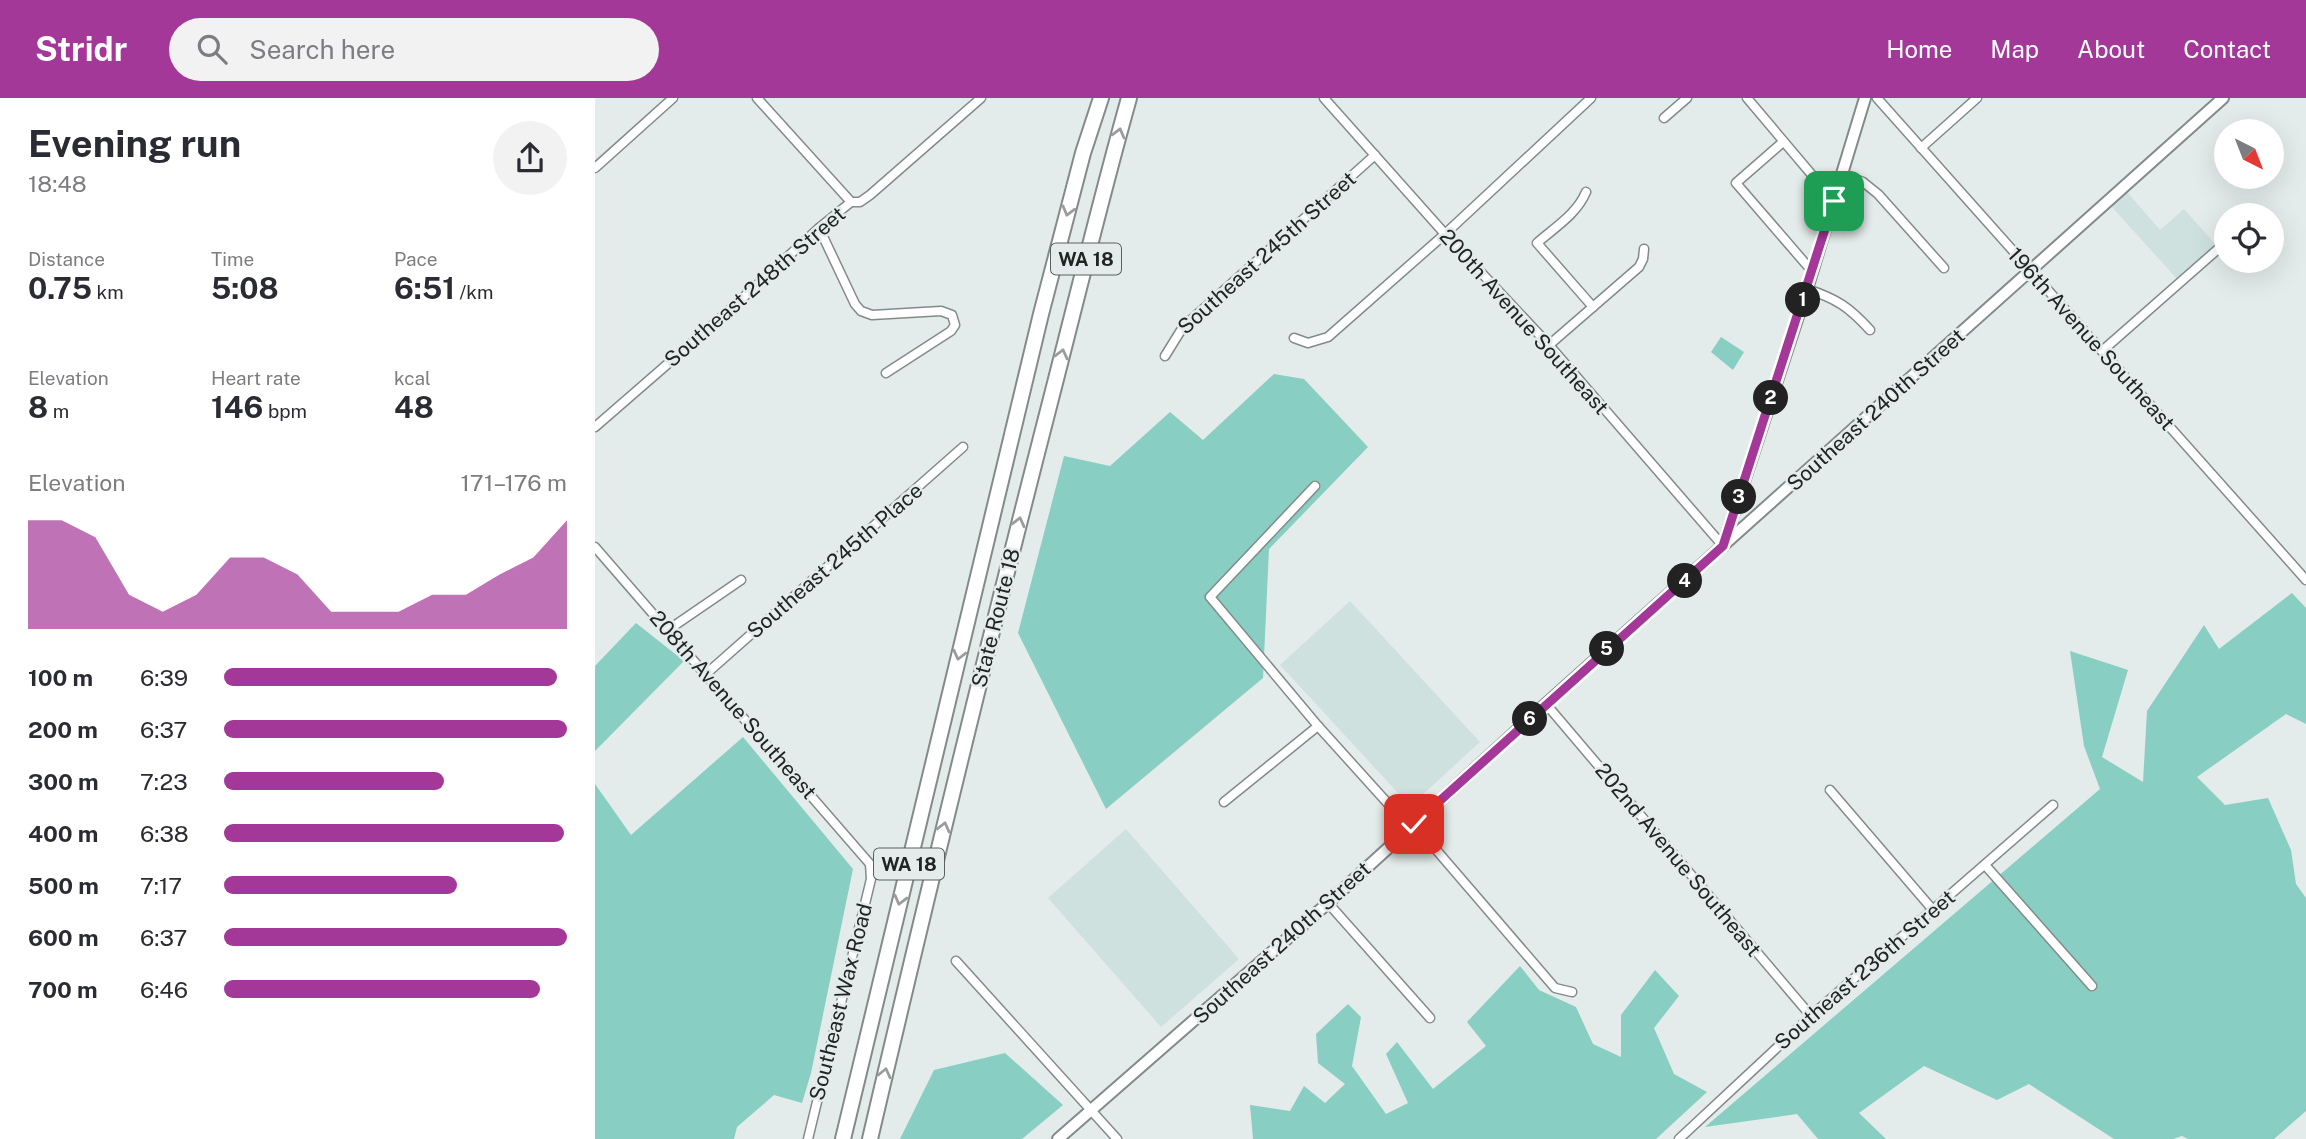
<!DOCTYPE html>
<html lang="en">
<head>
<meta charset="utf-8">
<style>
	:root { --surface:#fff; --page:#f2f2f3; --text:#2b2b33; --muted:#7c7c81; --accent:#a43898 }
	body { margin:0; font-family:"Public Sans",sans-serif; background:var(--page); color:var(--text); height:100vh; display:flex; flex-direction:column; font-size:26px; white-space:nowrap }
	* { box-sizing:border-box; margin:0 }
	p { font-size:23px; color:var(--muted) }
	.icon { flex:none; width:38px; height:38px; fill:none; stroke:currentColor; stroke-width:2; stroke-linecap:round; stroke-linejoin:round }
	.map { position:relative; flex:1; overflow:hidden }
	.sheet { display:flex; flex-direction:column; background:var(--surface); width:595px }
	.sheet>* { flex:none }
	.needle { width:46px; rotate:138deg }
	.buttons { position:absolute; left:1619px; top:21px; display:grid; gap:14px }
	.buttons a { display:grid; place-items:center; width:70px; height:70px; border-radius:50%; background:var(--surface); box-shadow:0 7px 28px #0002; font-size:35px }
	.pin { position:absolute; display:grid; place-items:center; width:60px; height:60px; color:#fff; margin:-30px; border-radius:14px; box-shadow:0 4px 10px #0006 }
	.km { position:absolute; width:35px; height:35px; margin:-18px; border-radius:50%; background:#222; color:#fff; font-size:19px; line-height:35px; text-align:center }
	.round { display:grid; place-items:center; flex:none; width:74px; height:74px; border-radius:37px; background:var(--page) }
	.head { display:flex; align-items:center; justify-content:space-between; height:119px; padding:0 28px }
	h1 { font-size:38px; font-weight:700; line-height:52px }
	.figures { display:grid; grid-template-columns:repeat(3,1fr); gap:10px; height:119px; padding:7px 28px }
	.figures div { display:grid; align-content:center }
	.figures b { font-size:30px; font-weight:700 }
	.figures small { font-size:19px; font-weight:400 }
	.figures p { font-size:19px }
	.chart { height:196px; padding:14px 28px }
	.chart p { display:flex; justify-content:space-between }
	.chart svg { width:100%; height:126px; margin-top:7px; fill:var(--accent); opacity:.7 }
	ul { padding:0 28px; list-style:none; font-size:23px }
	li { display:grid; grid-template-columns:112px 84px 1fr; align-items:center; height:52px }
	li i { height:18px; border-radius:9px; background:var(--accent) }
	header { display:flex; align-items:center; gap:42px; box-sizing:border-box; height:98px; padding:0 35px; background:var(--accent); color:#fff }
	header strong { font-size:33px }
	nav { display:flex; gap:38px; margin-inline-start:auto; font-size:24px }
	.search { width:490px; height:63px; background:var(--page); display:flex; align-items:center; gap:18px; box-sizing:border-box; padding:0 24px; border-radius:38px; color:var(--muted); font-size:26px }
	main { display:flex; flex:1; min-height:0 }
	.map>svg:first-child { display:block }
	.built { fill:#cfe1de }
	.green { fill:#88cec2 }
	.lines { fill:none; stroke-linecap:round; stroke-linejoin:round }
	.street-casing { stroke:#838b8a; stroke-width:11 }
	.secondary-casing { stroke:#838b8a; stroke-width:14 }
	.highway-casing { stroke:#838b8a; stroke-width:18 }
	.street { stroke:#fff; stroke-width:8 }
	.secondary { stroke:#fff; stroke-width:10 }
	.highway { stroke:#fff; stroke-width:14 }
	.oneway { stroke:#9b9c9c }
	.route-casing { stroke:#fff; stroke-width:14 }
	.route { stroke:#a43898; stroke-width:9 }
	.labels { text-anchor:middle; stroke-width:5; stroke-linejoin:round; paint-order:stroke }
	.shield { fill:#e3ecea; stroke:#5a605f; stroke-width:2 }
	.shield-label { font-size:19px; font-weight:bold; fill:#202423 }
	.street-label { font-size:21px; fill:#202423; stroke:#e3ecea }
</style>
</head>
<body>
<header>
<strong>Stridr</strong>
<div class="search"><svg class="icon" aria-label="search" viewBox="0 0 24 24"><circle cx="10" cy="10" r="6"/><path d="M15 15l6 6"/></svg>Search here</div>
<nav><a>Home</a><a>Map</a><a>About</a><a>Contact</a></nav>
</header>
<main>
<section class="sheet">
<div class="head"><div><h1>Evening run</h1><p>18:48</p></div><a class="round"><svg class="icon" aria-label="share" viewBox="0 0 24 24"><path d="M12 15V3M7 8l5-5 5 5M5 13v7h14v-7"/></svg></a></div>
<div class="figures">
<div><p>Distance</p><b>0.75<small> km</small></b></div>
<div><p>Time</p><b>5:08</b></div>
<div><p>Pace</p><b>6:51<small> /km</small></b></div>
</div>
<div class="figures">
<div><p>Elevation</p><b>8<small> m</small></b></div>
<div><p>Heart rate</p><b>146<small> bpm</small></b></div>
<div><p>kcal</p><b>48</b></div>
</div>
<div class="chart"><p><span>Elevation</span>171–176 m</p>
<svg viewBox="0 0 160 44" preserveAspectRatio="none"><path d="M0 44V6L10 6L20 12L30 32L40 38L50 32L60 19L70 19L80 25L90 38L100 38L110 38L120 32L130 32L140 25L150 19L160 6V44z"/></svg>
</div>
<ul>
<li><b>100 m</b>6:39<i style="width:97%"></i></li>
<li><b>200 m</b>6:37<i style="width:100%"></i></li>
<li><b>300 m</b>7:23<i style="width:64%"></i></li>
<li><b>400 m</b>6:38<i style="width:99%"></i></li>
<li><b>500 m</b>7:17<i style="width:68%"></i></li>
<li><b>600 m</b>6:37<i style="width:100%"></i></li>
<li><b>700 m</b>6:46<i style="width:92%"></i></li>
</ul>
</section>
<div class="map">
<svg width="1711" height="1041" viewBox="0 0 1711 1041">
	<rect width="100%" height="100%" fill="#e3ecea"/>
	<!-- built -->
	<g class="built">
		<path d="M1532 94 1565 132 1589 111 1621 147 1582 181 1516 108Z"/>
		<path d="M755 503 885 644 815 708 685 567Z"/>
		<path d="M531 731 644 861 566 929 453 800Z"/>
	</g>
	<!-- green -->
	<g class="green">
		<path d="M1126 239 1149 254 1138 272 1116 254Z"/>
		<path d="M679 276 709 281 773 349 674 451 668 580 511 711 423 535 469 358 515 368 575 314 608 342Z"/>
		<path d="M1697 495 1711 510V626L1691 616 1602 679 1630 707 1673 700 1696 752 1701 786 1711 800V1013L1679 1041H1593L1587 1038 1578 1041H1519L1434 986 1402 1002 1329 968 1264 1015 1291 1041H1223L1202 1016 1110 1029 1505 691 1489 648 1475 553 1533 572 1507 659 1548 684 1552 613 1609 527 1624 551Z"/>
		<path d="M41 525 89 563 0 653V568Z"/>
		<path d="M148 639 258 771 216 975 207 1005 179 997 142 1029 139 1041H0V686L36 737Z"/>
		<path d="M925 868 944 892 981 909 998 946 1026 959V917L1060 872 1084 898 1059 930 1079 976 1112 994 1061 1041H658L655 1007 695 1013 709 988 730 1005 750 986 723 965 721 936 753 906 766 919 757 968 791 1016 813 1005 791 956 802 944 838 991 891 948 872 924Z"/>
		<path d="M410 955 468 1007 427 1041H305L339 972Z"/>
	</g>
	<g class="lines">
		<!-- street casing -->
		<g class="street-casing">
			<g id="street">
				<path d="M162 0 256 104"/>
				<path d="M729 0 850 136 954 247 1128 448"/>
				<path d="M1152 0 1239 103"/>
				<path d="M1282 0 1711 482"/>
				<path d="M1069 20 1092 0"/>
				<path d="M1188 44 1141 85 1216 172"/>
				<path d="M1326 50 1382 0"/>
				<path d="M0 70 78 0"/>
				<path d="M1248 76 1268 84 1283 96 1349 170"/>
				<path d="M991 94C982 116 959 130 942 145L998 209"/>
				<path d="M224 130 260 206 266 213 277 217 346 213 357 217 360 227 356 233 291 275"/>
				<path d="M1212 191C1242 201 1254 209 1275 232"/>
				<path d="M699 240 713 245 733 239 850 136 996 0"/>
				<path d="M954 247 1044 169 1048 161 1049 151"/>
				<path d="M1507 253 1631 144"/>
				<path d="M570 258 588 229 780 57"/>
				<path d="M0 329 129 217 224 130 256 104H265L275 97 386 0"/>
				<path d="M720 388 615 499 723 628 815 730"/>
				<path d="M0 449 275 766 276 781 213 1041"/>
				<path d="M73 532 146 482"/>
				<path d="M111 576 368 349"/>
				<path d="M951 606 1216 918"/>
				<path d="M1235 692 1338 812"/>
				<path d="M629 704 723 628"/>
				<path d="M819 726 960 890 977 894"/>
				<path d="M1390 767 1497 888"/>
				<path d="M733 805 835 920"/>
				<path d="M361 863 522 1041"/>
				<path d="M1084 1041 1216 918 1458 707"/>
			</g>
		</g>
		<!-- secondary casing -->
		<g class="secondary-casing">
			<g id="secondary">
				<path d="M1128 448 1212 191 1270 0"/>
				<path d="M463 1041 733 805 951 606 1628 0"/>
			</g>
		</g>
		<!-- highway casing -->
		<g class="highway-casing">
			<g id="highway">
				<path d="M248 1041 446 216 488 55 506 0"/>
				<path d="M275 1041C331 801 389 562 450 324 478 216 504 107 534 0"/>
			</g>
		</g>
		<!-- street -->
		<use href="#street" class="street"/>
		<!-- secondary -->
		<use href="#secondary" class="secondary"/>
		<!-- highway -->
		<use href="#highway" class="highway"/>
	</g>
	<!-- one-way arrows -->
	<defs><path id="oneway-chevron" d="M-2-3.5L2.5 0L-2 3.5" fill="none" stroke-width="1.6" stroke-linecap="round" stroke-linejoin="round" transform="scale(1.75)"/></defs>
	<g class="oneway">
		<use href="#oneway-chevron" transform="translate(524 35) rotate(-75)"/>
		<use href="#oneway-chevron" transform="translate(473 113) rotate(105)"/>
		<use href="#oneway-chevron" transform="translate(467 256) rotate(-76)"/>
		<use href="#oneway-chevron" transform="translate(424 424) rotate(-76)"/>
		<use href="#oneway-chevron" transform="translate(364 557) rotate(104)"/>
		<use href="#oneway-chevron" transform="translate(349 729) rotate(-76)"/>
		<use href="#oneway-chevron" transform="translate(305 802) rotate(104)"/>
		<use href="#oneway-chevron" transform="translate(290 975) rotate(-77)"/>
	</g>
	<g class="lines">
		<!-- route casing -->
		<g class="route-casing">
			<path id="route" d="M819 726 1128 448 1239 103"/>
		</g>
		<!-- route -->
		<use href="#route" class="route"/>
	</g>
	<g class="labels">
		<!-- shield labels -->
		<g class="shield">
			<rect x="456" y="145.5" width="70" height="31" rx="5"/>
			<rect x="279" y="750.5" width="70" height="31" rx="5"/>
		</g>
		<g class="shield-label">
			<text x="491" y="168">WA 18</text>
			<text x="314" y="773">WA 18</text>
		</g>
		<!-- street labels -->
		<g class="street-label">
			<text transform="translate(672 155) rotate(-42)" y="7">Southeast 245th Street</text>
			<text transform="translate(160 189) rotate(-41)" y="7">Southeast 248th Street</text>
			<text transform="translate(929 224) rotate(48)" y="7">200th Avenue Southeast</text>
			<text transform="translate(1496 241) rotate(48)" y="7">196th Avenue Southeast</text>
			<text transform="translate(1281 312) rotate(-42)" y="7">Southeast 240th Street</text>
			<text transform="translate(240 463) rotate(-41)" y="7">Southeast 245th Place</text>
			<text transform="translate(401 520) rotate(-76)" y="7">State Route 18</text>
			<text transform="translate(138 607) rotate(49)" y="7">208th Avenue Southeast</text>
			<text transform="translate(1083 762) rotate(50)" y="7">202nd Avenue Southeast</text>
			<text transform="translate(687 845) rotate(-42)" y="7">Southeast 240th Street</text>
			<text transform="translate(1270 872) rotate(-41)" y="7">Southeast 236th Street</text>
			<text transform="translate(246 904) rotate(-76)" y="7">Southeast Wax Road</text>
		</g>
	</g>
</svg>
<div class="buttons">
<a><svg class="needle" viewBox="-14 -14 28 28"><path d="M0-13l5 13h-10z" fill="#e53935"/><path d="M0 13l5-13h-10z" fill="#7c7c81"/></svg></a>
<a><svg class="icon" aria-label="locate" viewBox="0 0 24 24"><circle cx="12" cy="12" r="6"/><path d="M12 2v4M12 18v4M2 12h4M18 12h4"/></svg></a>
</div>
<div class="pin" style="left:1239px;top:103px;background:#1e9e55"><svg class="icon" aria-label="arrive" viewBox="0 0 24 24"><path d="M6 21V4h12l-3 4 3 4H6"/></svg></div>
<div class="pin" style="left:819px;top:726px;background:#d93025"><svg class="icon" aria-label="check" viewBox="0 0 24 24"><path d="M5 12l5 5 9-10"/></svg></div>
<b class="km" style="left:1208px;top:202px">1</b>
<b class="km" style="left:1176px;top:300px">2</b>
<b class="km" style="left:1144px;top:399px">3</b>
<b class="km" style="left:1090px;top:483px">4</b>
<b class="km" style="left:1012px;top:551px">5</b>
<b class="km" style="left:935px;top:621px">6</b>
</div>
</main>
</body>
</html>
